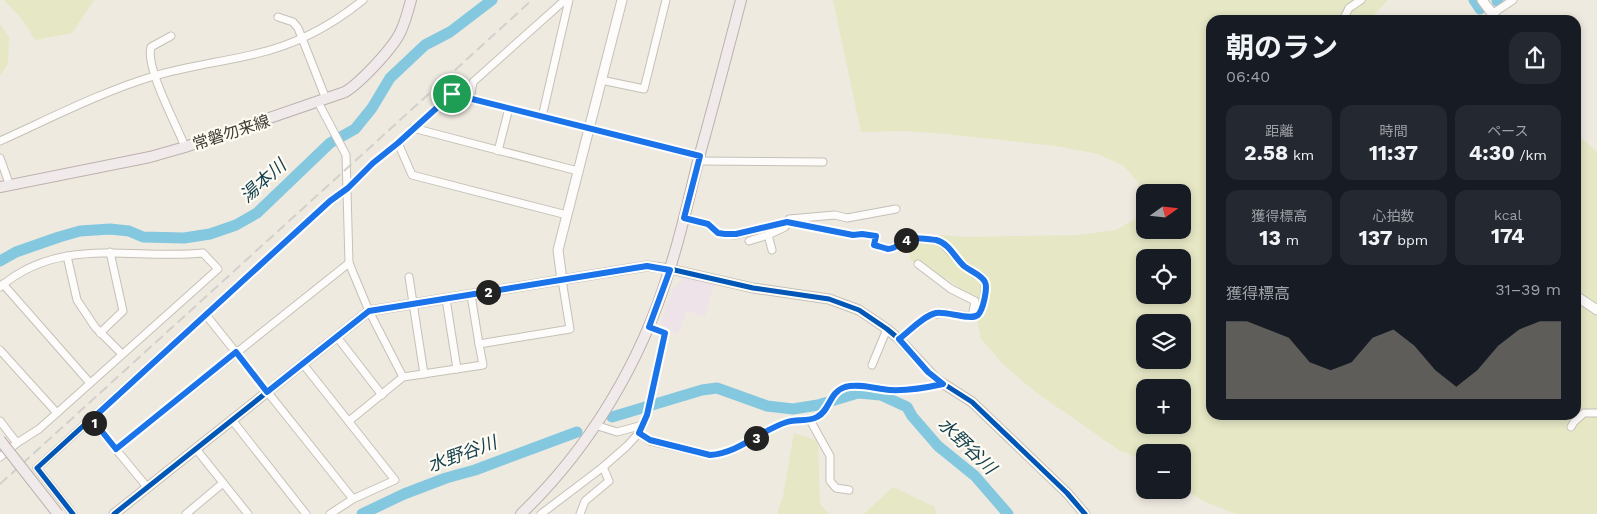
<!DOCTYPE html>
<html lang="ja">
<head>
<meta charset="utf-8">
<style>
	:root { --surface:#171b24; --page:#242831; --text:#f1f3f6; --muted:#9ea1a6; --accent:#7d7970 }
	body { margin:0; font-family:"Work Sans","Noto Sans JP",sans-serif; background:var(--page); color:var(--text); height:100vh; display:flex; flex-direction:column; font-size:19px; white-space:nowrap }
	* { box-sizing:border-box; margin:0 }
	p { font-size:16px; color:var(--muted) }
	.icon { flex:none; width:28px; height:28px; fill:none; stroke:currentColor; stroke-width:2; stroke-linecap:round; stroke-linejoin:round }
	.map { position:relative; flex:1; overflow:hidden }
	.side { position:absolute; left:1206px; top:15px; width:375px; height:405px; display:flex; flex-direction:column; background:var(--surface); border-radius:15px; box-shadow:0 2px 8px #0003 }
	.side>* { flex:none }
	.needle { width:32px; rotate:75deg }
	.buttons { position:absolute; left:1136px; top:184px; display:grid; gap:10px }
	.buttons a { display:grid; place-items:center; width:55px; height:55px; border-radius:10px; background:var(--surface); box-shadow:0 2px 8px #0003; font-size:25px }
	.pin { position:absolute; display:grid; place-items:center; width:42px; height:42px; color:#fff; margin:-21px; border:2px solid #fff; border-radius:50%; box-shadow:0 1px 5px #0007 }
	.km { position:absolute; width:25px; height:25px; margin:-12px; border-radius:50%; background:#222; color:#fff; font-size:14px; line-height:25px; text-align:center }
	.round { display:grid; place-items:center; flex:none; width:52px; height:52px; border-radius:15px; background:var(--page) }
	.head { display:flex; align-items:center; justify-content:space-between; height:85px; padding:0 20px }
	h1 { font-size:28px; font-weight:700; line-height:38px }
	.figures { display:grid; grid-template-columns:repeat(3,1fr); gap:8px; height:85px; padding:5px 20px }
	.figures div { display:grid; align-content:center; border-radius:12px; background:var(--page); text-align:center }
	.figures b { font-size:21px; font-weight:700 }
	.figures small { font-size:14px; font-weight:400 }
	.figures p { font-size:14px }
	.chart { height:140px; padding:10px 20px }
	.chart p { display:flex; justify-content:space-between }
	.chart svg { width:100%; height:90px; margin-top:5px; fill:var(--accent); opacity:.7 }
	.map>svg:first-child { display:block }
	.commercial { fill:#eee3e8 }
	.green { fill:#e5e7c5; fill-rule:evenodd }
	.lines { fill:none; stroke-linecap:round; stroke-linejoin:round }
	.river { stroke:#84c8df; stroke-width:11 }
	.minor-casing { stroke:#c5c1b8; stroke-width:9 }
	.tertiary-casing { stroke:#c5c1b8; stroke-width:11 }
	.primary-casing { stroke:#beb0ae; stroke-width:12 }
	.minor { stroke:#fdfcfa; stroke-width:7 }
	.tertiary { stroke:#fdfcfa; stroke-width:9 }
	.primary { stroke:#f1eaea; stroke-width:10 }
	.rail { stroke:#d2d0cd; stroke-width:2; stroke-dasharray:10 5; stroke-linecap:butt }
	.primary-bridge-casing { stroke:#beb0ae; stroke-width:12; stroke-linecap:butt }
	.primary-bridge { stroke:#f1eaea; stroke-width:10 }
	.cycleway-casing { stroke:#fefbf3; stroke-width:8 }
	.cycleway { stroke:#0057b8; stroke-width:5 }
	.route-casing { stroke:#fff; stroke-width:10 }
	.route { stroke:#1a73e8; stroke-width:6 }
	.labels { text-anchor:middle; stroke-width:4.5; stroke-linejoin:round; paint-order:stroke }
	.street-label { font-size:16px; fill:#3f3c34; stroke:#fefbf3 }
	.water-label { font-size:18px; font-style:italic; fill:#113f4e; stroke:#fefbf3 }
</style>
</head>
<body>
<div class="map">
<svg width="1597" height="514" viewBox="0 0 1597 514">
	<rect width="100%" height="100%" fill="#efeae0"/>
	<!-- commercial -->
	<path class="commercial" d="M683 275 714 283 705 317 687 311 678 334 660 324 673 289 682 280Z"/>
	<!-- green -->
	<g class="green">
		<path d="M4 0H94L72 33 35 40 22 19Z"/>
		<path d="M833 0H1388L1369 20H1211V415H1576V136L1584 140 1597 152V514H1236L1206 502 1183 489 1182 452H1145V461L1119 450 1034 391 1002 363 981 339 975 308 965 292 947 279 925 272 910 259V251L930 238 941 235 966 237 1079 235 1116 230 1135 219 1141 200 1138 182 1124 166 1098 154 1056 146 946 134 906 131 861 132ZM1145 192H1182V230H1145ZM1145 258H1182V295H1145ZM1145 322H1182V360H1145ZM1145 388H1182V425H1145Z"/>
		<path d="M0 24 9 37 8 64 0 76Z"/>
		<path d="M794 433 818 441 820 504 829 514H777L783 496Z"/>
		<path d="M893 487 935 507 936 514H864Z"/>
	</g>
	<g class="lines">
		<!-- river -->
		<g class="river">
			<path d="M1474 0 1480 9"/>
			<path d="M1497 1 1498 0"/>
			<path d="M0 261 16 252 59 237 80 231 110 229 129 231 143 237 184 238 210 234 236 225 257 213 330 143 355 129 372 108 390 78 425 45 450 32 492 0"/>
			<path d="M612 417 702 390 717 388 767 406 793 409 818 405 858 393 881 395 907 407 912 416 938 446 975 476 1008 514"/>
			<path d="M362 514 404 494 446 478 475 470 577 432"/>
		</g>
		<!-- minor casing -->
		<g class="minor-casing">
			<g id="minor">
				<path d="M1492 14 1513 0"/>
				<path d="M278 17 293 22 298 28 326 99"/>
				<path d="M1343 20 1349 8 1361 0"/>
				<path d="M171 36 151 47C145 68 177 125 185 147"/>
				<path d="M601 80 644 89 666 0"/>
				<path d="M470 99 473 82 565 0"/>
				<path d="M318 102 346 155 349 263 369 311 403 377"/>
				<path d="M542 117 569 0"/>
				<path d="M413 128 578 171"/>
				<path d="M0 141C51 118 101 92 154 76 187 66 222 62 255 54 295 45 331 26 363 0"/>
				<path d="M398 143 412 175 567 215"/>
				<path d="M498 151 509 108"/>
				<path d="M0 158 10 186"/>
				<path d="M698 161 823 162"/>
				<path d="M683 218 708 224 718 233 725 234 736 235 787 222 789 219 835 215 847 218 896 209"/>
				<path d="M749 241 768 235"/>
				<path d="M772 250 768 235 785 227 787 222 853 235 862 234 876 236 874 245 889 249 909 239H914L936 240 942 243 961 263 975 274 982 277 985 282V293L981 308 977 315 972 317"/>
				<path d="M67 256 77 300 95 327 122 354"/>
				<path d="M409 277 424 374"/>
				<path d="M3 284 90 383"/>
				<path d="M0 287C61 235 132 260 203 253L218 269 39 429 17 443 0 457"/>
				<path d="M471 295 479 344"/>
				<path d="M446 299 457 369"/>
				<path d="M206 315 353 499"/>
				<path d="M100 333 123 311 110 252"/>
				<path d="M337 337 382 395"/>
				<path d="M899 339 929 315 946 313 972 317 975 301 951 289 918 264"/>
				<path d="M0 350 57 413"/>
				<path d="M303 364 395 480 353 499 330 514"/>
				<path d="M872 365 887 329"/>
				<path d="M91 419 147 487"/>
				<path d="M232 420 306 514"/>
				<path d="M810 420 830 456V481L836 488 849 490"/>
				<path d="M0 421 17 443"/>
				<path d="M349 421 403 377 483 365 479 344 570 329 562 280"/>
				<path d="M595 425 617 432 643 425"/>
				<path d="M1571 427 1574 422 1584 413H1597"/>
				<path d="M639 433 650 441 711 455C739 453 761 430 787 422 797 419 808 422 817 417 831 411 829 392 845 387 859 383 876 389 890 390 909 391 925 388 943 384"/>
				<path d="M116 449 349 263"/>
				<path d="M196 449 248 514"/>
				<path d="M73 514 37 468 330 201 348 188 373 163 398 143 452 94 700 156"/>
				<path d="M186 514 223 483"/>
				<path d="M541 514 603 467 627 446 639 433 647 415 665 333 649 327"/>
				<path d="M580 514 585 501 609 481 603 467"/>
			</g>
		</g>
		<!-- tertiary casing -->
		<g class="tertiary-casing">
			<g id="tertiary">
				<path d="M1482 0 1497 20"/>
				<path d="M562 280 558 250 622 0"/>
				<path d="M1576 296 1597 310"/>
				<path d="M114 514 369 311 647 266 670 269 753 288 829 299 859 310 887 329 899 339 936 379 972 402 1067 493 1085 514"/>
			</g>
		</g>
		<!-- primary casing -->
		<g class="primary-casing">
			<g id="primary">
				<path d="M0 187 150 157 185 147 345 92C360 83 392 49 400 33 405 23 408 11 411 0"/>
				<path d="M521 514C590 448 641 362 669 271 681 235 689 198 698 161 713 107 727 54 741 0"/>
			</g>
		</g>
		<!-- minor -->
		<use href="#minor" class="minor"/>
		<!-- tertiary -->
		<use href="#tertiary" class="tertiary"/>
		<!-- primary -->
		<use href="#primary" class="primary"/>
		<!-- rail -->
		<path class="rail" d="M0 484 532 0"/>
		<!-- primary-bridge casing -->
		<g class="primary-bridge-casing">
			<path id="primary-bridge" d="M0 440 58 514"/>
		</g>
		<!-- primary-bridge -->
		<use href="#primary-bridge" class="primary-bridge"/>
		<!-- cycleway casing -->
		<g class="cycleway-casing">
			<g id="cycleway">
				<path d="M73 514 37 468 330 201 348 188 373 163 398 143 452 94 700 156"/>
				<path d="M114 514 369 311 647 266 670 269 753 288 829 299 859 310 887 329 899 339 936 379 972 402 1067 493 1085 514"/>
			</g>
		</g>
		<!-- cycleway -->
		<use href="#cycleway" class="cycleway"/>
	</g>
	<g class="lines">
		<!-- route casing -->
		<g class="route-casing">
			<path id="route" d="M452 94 700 156 684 218 708 224 718 233 725 234H736L787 222 853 235 862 234 876 236 874 245C878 246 884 248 888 249 896 249 902 241 909 239 916 237 929 239 936 240 949 243 955 258 964 266 970 271 982 275 985 282 988 288 983 310 978 315 970 321 947 311 936 313 923 316 910 331 899 339L928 372 943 384C925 388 909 391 890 390 876 389 859 383 845 387 829 392 830 411 817 417 808 422 797 419 787 422 761 430 739 453 710 455L650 440 639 433 647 415 665 333 649 327 670 270 647 266 369 311 267 392 236 352 116 449 92 419 330 201 348 188 373 163 398 143Z"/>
		</g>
		<!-- route -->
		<use href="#route" class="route"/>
	</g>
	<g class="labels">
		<!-- street labels -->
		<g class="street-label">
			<text transform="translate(231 132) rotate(-18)" y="6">常磐勿来線</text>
		</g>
		<!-- water labels -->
		<g class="water-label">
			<text transform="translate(263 181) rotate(-42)" y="6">湯本川</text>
			<text transform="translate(967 446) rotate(44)" y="6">水野谷川</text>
			<text transform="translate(462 454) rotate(-20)" y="6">水野谷川</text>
		</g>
	</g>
</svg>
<div class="buttons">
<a><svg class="needle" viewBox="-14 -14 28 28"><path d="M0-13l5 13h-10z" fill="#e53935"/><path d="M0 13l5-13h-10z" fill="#9ea1a6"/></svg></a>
<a><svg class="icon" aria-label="locate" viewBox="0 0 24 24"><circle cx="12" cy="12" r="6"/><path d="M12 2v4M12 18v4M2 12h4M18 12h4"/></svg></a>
<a><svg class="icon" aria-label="layers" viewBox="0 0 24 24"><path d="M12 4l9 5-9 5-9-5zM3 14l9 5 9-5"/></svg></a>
<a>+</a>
<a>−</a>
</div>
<div class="pin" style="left:452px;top:94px;background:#1e9e55"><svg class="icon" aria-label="arrive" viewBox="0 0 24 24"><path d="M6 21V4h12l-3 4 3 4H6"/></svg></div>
<b class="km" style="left:94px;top:423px">1</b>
<b class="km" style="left:488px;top:292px">2</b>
<b class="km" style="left:756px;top:438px">3</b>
<b class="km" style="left:906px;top:240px">4</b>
<section class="side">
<div class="head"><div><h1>朝のラン</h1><p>06:40</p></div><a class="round"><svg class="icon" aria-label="share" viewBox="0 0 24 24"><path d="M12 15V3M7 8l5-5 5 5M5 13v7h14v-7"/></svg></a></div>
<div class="figures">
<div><p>距離</p><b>2.58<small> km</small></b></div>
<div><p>時間</p><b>11:37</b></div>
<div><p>ペース</p><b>4:30<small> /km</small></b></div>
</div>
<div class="figures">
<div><p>獲得標高</p><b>13<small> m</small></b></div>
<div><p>心拍数</p><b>137<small> bpm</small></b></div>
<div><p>kcal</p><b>174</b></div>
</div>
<div class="chart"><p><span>獲得標高</span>31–39 m</p>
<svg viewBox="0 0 160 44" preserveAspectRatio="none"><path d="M0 44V6L10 6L20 10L30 14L40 26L50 30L60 26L70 14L80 10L90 18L100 30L110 38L120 30L130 18L140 10L150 6L160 6V44z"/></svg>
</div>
</section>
</div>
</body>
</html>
